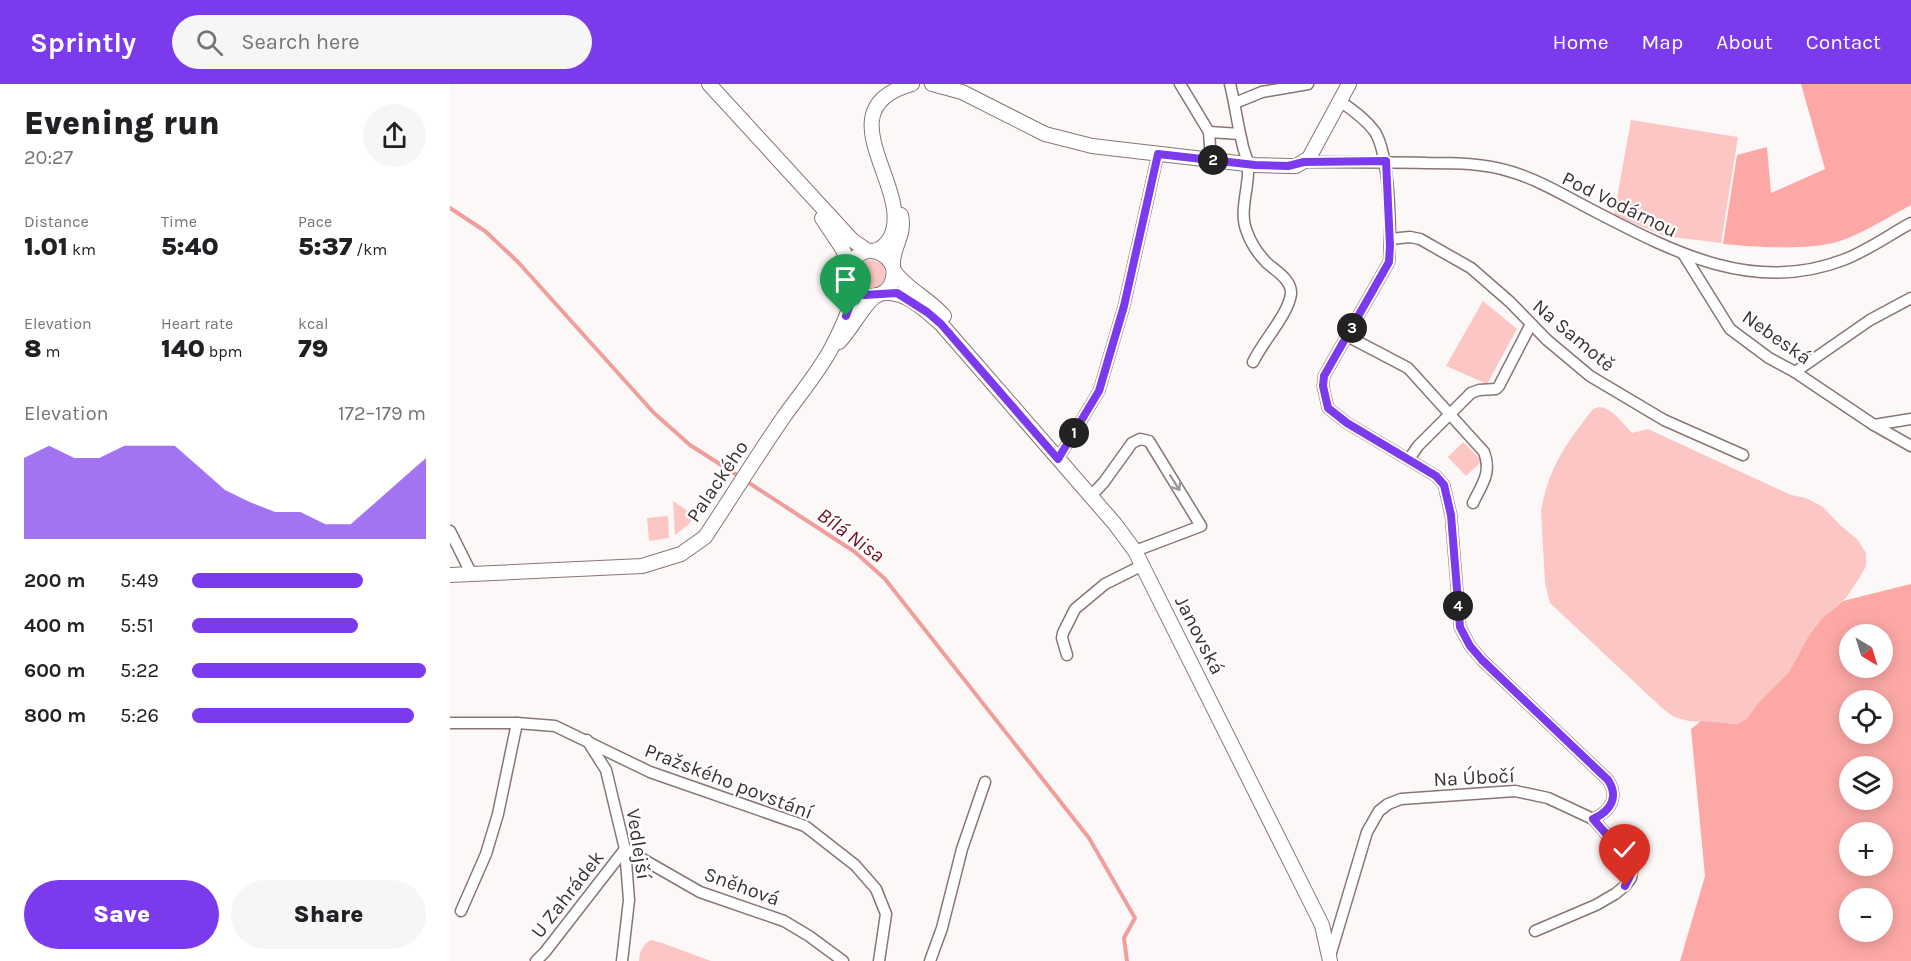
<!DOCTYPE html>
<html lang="en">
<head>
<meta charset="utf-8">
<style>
	:root { --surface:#fff; --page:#f6f6f6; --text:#202124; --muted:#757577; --accent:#7c3aed }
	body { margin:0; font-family:Karla,sans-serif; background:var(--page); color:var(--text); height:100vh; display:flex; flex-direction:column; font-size:22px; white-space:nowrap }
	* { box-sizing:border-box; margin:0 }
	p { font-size:20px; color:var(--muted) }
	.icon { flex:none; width:33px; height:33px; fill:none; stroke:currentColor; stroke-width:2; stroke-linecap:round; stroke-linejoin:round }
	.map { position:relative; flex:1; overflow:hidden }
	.panel { display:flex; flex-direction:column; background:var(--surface); width:450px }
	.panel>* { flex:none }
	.needle { width:39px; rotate:142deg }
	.controls { position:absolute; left:1389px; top:540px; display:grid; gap:12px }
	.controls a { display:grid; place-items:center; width:54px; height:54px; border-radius:50%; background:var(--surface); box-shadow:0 3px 15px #0003; font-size:30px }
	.pin { position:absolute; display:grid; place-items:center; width:51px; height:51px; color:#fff; margin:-62px -26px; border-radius:50% 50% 50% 0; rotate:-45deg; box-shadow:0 0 6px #0007 }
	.pin .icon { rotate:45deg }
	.km { position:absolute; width:30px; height:30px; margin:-15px; border-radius:50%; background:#222; color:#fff; font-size:16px; line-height:30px; text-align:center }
	.round { display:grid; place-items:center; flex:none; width:63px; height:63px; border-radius:32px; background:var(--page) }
	.overview { display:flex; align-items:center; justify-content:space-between; height:102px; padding:0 24px }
	h1 { font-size:33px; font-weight:800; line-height:45px }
	.metrics { display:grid; grid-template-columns:repeat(3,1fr); gap:9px; height:102px; padding:6px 24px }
	.metrics div { display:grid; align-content:center }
	.metrics b { font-size:26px; font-weight:800 }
	.metrics small { font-size:16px; font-weight:400 }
	.metrics p { font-size:16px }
	.chart { height:168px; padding:12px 24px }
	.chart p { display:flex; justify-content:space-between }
	.chart svg { width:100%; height:108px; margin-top:6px; fill:var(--accent); opacity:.7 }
	.button { display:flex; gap:12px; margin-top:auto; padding:12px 24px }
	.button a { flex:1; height:69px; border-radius:36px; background:var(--accent); color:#fff; font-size:24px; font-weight:800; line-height:69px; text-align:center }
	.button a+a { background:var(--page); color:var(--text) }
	ul { padding:0 24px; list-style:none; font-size:20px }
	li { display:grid; grid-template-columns:96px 72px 1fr; align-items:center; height:45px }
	li i { height:15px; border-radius:8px; background:var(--accent) }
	header { display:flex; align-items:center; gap:36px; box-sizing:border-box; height:84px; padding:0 30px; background:var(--accent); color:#fff }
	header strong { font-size:28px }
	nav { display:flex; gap:33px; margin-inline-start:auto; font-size:21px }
	.search { width:420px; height:54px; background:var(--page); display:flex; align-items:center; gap:15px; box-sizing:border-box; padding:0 21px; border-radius:33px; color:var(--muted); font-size:22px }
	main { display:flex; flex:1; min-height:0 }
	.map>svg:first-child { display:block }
	.green { fill:#fcc6c4 }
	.forest { fill:#fca8a6; fill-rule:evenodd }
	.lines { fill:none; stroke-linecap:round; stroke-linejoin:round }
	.stream { stroke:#f09e9b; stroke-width:4 }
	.minor-casing { stroke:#887574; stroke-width:13 }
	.tertiary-casing { stroke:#887574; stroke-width:16 }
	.minor { stroke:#fff; stroke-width:10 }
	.tertiary { stroke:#fff; stroke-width:14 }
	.oneway { stroke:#9d9998 }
	.route-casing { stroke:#fff; stroke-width:12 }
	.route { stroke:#7c3aed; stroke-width:8 }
	.labels { text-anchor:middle; stroke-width:4.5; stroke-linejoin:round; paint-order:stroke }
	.street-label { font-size:20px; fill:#3b3332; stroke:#fff }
	.water-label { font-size:21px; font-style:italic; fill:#73121e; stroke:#fff }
</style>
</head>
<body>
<header>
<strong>Sprintly</strong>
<div class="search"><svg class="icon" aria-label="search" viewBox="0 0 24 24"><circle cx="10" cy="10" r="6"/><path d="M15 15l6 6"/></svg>Search here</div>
<nav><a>Home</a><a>Map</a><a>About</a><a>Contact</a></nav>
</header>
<main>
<section class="panel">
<div class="overview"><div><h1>Evening run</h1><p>20:27</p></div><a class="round"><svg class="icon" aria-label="share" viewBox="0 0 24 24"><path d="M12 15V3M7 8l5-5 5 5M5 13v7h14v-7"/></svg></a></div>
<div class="metrics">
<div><p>Distance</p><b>1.01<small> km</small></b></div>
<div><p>Time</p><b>5:40</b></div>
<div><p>Pace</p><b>5:37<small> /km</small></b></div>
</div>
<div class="metrics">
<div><p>Elevation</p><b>8<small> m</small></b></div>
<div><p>Heart rate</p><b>140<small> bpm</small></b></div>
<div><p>kcal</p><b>79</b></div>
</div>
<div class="chart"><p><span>Elevation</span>172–179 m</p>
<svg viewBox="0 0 160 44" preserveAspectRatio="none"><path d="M0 44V11L10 6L20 11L30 11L40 6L50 6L60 6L70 15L80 24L90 29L100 33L110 33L120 38L130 38L140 29L150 20L160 11V44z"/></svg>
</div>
<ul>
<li><b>200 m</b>5:49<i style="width:73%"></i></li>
<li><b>400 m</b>5:51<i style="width:71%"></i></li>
<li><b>600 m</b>5:22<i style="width:100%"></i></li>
<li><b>800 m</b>5:26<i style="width:95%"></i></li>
</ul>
<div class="button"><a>Save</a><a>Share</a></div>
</section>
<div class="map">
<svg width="1461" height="877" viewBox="0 0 1461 877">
	<rect width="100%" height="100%" fill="#fdf8f8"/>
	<!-- green -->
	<g class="green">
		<path d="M1181 36 1288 53 1271 159 1214 152 1164 131Z"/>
		<circle cx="421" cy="190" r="14"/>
		<path d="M1033 217 1067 245 1037 300 996 282Z"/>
		<path d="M1149 323C1163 324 1173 340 1182 349L1198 345 1341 411 1356 414 1373 423 1390 441 1408 456 1416 469V482L1410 493 1396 514 1372 534 1359 551 1339 588 1310 617 1297 634 1287 640 1239 637 1224 633 1212 624 1100 519 1095 499 1091 427C1099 382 1116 360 1143 325Z"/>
		<path d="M1013 358 1032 377 1016 392 998 373Z"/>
		<path d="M223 417 242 430 246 426 249 428 238 441 225 451Z"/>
		<path d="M218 432 219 454 199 457 197 434Z"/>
		<path d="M201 856 212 859 261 877H189C189 868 193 860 201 856Z"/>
	</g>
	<!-- forest -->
	<g class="forest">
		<path d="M1351 0H1461V121C1440 132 1412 150 1390 157 1358 167 1307 163 1273 160L1287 71 1317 63 1321 109 1375 85Z"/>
		<path d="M1461 500V877H1230L1255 792 1241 645 1251 637 1287 640 1297 634 1310 617 1339 588 1359 551 1372 534 1393 517ZM1400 550H1432V584H1400ZM1400 616H1432V650H1400ZM1400 682H1432V716H1400ZM1400 748H1432V782H1400ZM1400 814H1432V848H1400Z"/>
	</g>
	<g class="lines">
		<!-- stream -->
		<g class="stream">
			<path d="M0 124 35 147 68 178 204 329 240 361 290 393"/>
			<path d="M296 397 405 468 435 495 639 754 685 834 674 854 677 877"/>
		</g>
		<!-- minor casing -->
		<g class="minor-casing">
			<g id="minor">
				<path d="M730 0 759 48 761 76"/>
				<path d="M780 0C785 19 787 39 792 58 793 66 797 73 798 80 800 103 788 127 797 148 801 159 809 171 817 179 826 187 842 196 841 210 838 231 813 257 803 278"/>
				<path d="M890 17C902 26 916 35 925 48 940 72 941 148 939 178L874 292 873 302 878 324 897 339 986 392 994 401 1001 431 1010 543 1020 562 1032 576 1158 696C1169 713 1161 727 1143 735"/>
				<path d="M785 19 812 8 858 0"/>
				<path d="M759 48 790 50"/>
				<path d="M854 78C895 78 936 78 977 79 1006 79 1034 79 1062 88 1092 97 1120 115 1148 129 1225 169 1305 210 1393 176 1417 167 1439 151 1461 139"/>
				<path d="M940 155 960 153 970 155 1021 184 1060 218 1097 256 1140 292 1214 336 1293 371"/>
				<path d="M1234 171 1280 245 1319 274 1345 288 1424 341 1461 362"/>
				<path d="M897 252 958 284 1034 368C1042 389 1032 400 1023 419"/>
				<path d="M1345 288 1420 236 1461 214"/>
				<path d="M1424 341 1461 335"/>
				<path d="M608 375 649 307 674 222 708 70"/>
				<path d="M959 375 968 362 1021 309 1029 306 1046 305 1049 302 1081 240"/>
				<path d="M641 412 654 398 682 359 690 355 699 357 751 442 685 467"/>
				<path d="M0 447 21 489"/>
				<path d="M617 571 612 554 613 549 625 525 655 500 693 481"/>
				<path d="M0 639H67L105 642 200 688 355 742 405 781 426 805 436 830 429 877"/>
				<path d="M137 656 156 686 175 765 179 816 172 877"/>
				<path d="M11 827 36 770 48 730 67 639"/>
				<path d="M880 872 917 748 929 727 938 720 951 715 1065 707 1098 714 1143 735 1180 777 1182 788 1181 794 1175 802 1165 810 1146 821 1085 847"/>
				<path d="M86 877 95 868 175 765 250 808 334 837 359 852 393 877"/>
				<path d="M480 877 492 844 512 765 535 698"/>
			</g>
		</g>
		<!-- tertiary casing -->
		<g class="tertiary-casing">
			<g id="tertiary">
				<path d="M259 0 402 156 418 167"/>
				<path d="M482 0 512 8 595 50 642 62 805 81 839 82H846L859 74 899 0"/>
				<path d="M372 134 392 164 400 182"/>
				<path d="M422 167C431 166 436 161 440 154 466 106 371 25 462 0"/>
				<path d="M443 183C441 164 456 152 451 131"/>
				<path d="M444 187C456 205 480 215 494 232"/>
				<path d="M433 209C456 207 475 226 491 240L665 440 685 467 872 841 880 877"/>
				<path d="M389 258C402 245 414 219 427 211"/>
				<path d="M0 491 192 482 231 470 255 453C281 414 306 373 333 334 349 311 369 288 382 263 389 249 398 232 401 217 404 202 392 186 406 173 419 161 436 168 443 183 448 211 416 223 400 199"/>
			</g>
		</g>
		<!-- minor -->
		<use href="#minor" class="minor"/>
		<!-- tertiary -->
		<use href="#tertiary" class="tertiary"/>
	</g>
	<!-- one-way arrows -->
	<defs><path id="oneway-shaft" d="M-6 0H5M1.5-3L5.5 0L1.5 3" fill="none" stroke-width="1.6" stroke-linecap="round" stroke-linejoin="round" transform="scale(1.5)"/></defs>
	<use class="oneway" href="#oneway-shaft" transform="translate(725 399) rotate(58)"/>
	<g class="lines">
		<!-- route casing -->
		<g class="route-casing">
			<path id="route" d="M396 232 402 215 400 199 404 204 414 211 447 209 477 228 491 240 608 375 649 307 674 222 708 70 805 81 838 82 854 78 936 77 940 162 939 178 874 292 873 302 878 324 897 339 986 392 994 401 1001 431 1010 543 1020 562 1032 576 1158 696C1169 713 1161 727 1143 735L1180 777 1182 788 1175 802"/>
		</g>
		<!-- route -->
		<use href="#route" class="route"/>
	</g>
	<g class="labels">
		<!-- street labels -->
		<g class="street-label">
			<text transform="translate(1170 120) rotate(26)" y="7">Pod Vodárnou</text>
			<text transform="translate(1124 251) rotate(40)" y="7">Na Samotě</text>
			<text transform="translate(1327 253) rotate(35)" y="7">Nebeská</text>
			<text transform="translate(267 397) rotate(-56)" y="7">Palackého</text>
			<text transform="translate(750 551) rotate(63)" y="7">Janovská</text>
			<text transform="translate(1024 693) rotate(-3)" y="7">Na Úbočí</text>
			<text transform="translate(279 697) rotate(21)" y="7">Pražského povstání</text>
			<text transform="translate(189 760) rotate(81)" y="7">Vedlejší</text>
			<text transform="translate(292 802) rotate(20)" y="7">Sněhová</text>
			<text transform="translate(117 810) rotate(-52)" y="7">U Zahrádek</text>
		</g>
		<!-- water labels -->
		<g class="water-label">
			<text transform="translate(401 451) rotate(36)" y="7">Bílá Nisa</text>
		</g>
	</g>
</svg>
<div class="controls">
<a><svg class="needle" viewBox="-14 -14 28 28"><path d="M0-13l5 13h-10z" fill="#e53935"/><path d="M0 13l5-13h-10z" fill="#757577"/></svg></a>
<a><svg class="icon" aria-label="locate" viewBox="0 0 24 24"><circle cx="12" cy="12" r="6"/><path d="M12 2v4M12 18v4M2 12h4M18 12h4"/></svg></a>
<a><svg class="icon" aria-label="layers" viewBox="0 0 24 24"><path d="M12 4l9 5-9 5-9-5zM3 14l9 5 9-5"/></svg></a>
<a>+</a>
<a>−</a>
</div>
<div class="pin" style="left:396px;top:232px;background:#1e9e55"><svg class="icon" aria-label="arrive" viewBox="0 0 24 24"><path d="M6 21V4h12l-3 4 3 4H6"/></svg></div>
<div class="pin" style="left:1175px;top:802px;background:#d93025"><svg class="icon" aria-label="check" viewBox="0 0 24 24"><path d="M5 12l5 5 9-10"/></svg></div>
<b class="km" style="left:624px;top:349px">1</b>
<b class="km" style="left:763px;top:76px">2</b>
<b class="km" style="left:902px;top:244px">3</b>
<b class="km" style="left:1008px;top:522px">4</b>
</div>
</main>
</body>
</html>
